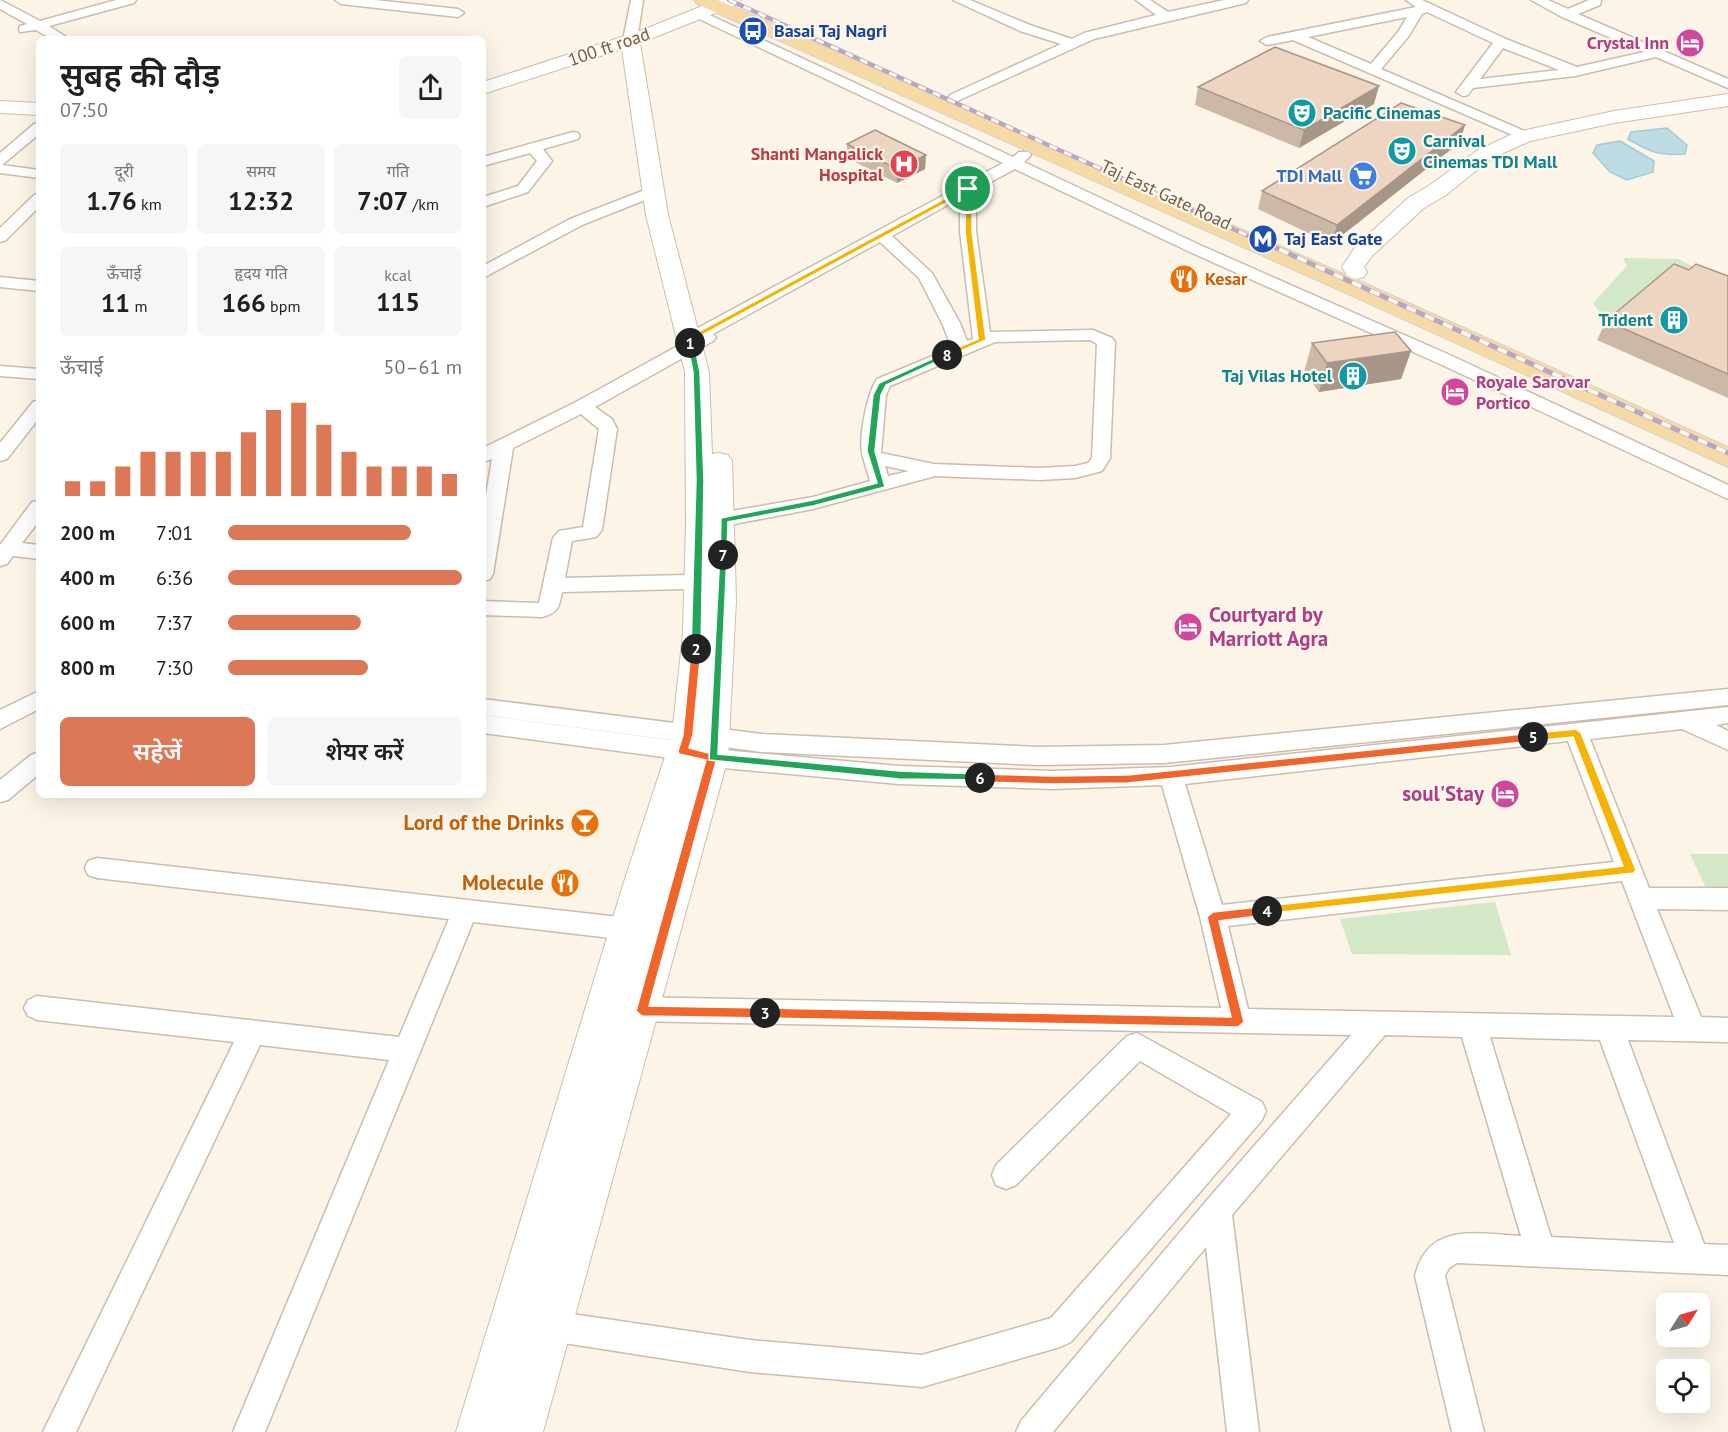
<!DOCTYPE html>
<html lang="hi">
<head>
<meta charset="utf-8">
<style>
	:root { --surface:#fff; --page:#f6f6f6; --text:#202124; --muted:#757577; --accent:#dc7855 }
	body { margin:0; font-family:"PT Sans","Noto Sans Devanagari",sans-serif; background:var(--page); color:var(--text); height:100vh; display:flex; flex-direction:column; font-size:22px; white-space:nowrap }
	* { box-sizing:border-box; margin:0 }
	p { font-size:20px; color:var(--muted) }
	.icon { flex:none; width:33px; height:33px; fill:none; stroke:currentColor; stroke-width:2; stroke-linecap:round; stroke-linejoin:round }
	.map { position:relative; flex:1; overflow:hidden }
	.side { position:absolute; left:36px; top:36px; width:450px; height:762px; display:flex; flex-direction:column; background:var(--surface); border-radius:9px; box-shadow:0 6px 24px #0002 }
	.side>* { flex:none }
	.needle { width:39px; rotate:53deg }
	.controls { position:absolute; left:1656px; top:1293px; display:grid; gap:12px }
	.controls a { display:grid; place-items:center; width:54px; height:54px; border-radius:9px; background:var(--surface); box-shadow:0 6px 24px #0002; font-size:30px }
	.pin { position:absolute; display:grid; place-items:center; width:51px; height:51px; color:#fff; margin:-26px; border:3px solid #fff; border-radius:50%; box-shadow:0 2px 6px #0007 }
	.km { position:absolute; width:30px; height:30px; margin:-15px; border-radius:50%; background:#222; color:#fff; font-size:16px; line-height:30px; text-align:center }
	.round { display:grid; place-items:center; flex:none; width:63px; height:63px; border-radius:9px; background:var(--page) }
	.summary { display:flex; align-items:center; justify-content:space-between; height:102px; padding:0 24px }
	h1 { font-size:33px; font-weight:600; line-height:45px }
	.figures { display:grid; grid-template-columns:repeat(3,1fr); gap:9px; height:102px; padding:6px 24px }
	.figures div { display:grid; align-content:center; border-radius:9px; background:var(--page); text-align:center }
	.figures b { font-size:26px; font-weight:600 }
	.figures small { font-size:16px; font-weight:400 }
	.figures p { font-size:16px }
	.chart { height:168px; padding:12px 24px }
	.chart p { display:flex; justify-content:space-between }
	.chart svg { width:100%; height:108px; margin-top:6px; stroke:var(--accent); stroke-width:6 }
	.button { display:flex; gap:12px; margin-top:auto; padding:12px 24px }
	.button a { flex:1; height:69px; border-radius:9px; background:var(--accent); color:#fff; font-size:24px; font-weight:600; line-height:69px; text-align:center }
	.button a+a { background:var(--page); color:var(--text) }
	ul { padding:0 24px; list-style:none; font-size:20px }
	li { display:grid; grid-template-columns:96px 72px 1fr; align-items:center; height:45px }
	li i { height:15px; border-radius:8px; background:var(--accent) }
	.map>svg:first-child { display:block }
	.green { fill:#d3e8c6 }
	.water { fill:#bddce3; stroke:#a4cbd4; stroke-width:1.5 }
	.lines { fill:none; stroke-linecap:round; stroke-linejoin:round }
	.street-casing { stroke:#ccbcae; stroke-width:3 }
	.secondary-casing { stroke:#cfbdac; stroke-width:2 }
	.primary-casing { stroke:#d8d1cd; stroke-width:2 }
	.street { fill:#fff; fill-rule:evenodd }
	.secondary { fill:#fff; fill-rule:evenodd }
	.primary { fill:#f5daa5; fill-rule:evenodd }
	.rail-far1-casing { stroke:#b7a6c4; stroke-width:4.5 }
	.rail-casing { stroke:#b7a6c4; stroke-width:5 }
	.rail-far1 { stroke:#fef8ed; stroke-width:3; stroke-dasharray:8; stroke-linecap:butt }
	.rail { stroke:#fef8ed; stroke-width:4; stroke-dasharray:10; stroke-linecap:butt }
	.wall { fill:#cdb7a6 }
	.shaded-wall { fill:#a79587 }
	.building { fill:#eed5c1; stroke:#a79587; stroke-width:1.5 }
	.split-1 { fill:#f5b400; stroke:#fff; stroke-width:1.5 }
	.split-2 { fill:#22a559; stroke:#fff; stroke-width:1.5 }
	.split-3 { fill:#f0652b; stroke:#fff; stroke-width:1.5 }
	.split-4 { fill:#f0652b; stroke:#fff; stroke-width:1.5 }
	.split-5 { fill:#f5b400; stroke:#fff; stroke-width:1.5 }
	.split-6 { fill:#f0652b; stroke:#fff; stroke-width:1.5 }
	.split-7 { fill:#22a559; stroke:#fff; stroke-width:1.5 }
	.split-8 { fill:#22a559; stroke:#fff; stroke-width:1.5 }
	.split-9 { fill:#f5b400; stroke:#fff; stroke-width:1.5 }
	.labels { text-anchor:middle; stroke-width:4.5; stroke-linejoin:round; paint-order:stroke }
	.far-transit-label { font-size:18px; font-weight:bold; fill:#164399; stroke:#fef8ed; text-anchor:start }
	.far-hotel-label { font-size:18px; font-weight:bold; fill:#b23c85; stroke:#fef8ed; text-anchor:end }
	.far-street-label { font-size:18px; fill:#735c4d; stroke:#fef8ed }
	.far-culture-label { font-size:18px; font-weight:bold; fill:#0d838f; stroke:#fef8ed; text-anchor:start }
	.far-health-label { font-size:18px; font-weight:bold; fill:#be3a42; stroke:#fef8ed; text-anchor:end }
	.far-shop-label { font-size:18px; font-weight:bold; fill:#366cbe; stroke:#fef8ed; text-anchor:end }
	.far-food-label { font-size:18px; font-weight:bold; fill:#c56008; stroke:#fef8ed; text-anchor:start }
	.hotel-label { font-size:21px; font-weight:bold; fill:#b23c85; stroke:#fef8ed; text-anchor:start }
	.food-label { font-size:21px; font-weight:bold; fill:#c56008; stroke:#fef8ed; text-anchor:end }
</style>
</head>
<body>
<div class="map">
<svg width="1728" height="1432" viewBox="0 0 1728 1432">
	<rect width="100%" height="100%" fill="#fbf4e7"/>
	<!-- green -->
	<g class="green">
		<path d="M1623 258 1678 259 1704 272 1608 324 1593 303 1627 266Z"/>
		<path d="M1690 854H1728V890H1707Z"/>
		<path d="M1495 902 1511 955 1352 954 1340 919Z"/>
	</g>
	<!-- water -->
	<g class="water">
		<path d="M1667 128 1687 145 1685 154C1658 156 1650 152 1628 139L1631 132Z"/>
		<path d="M1620 141 1654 161 1653 172 1627 180 1610 172 1593 153 1597 145Z"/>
	</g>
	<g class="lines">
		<!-- street casing -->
		<g class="street-casing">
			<g id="street">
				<path d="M0 0 40 21 116 0H136L134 3 49 26 69 39H52L36 30 20 32 19 29 20 26 27 24 0 9Z"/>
				<path d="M335 0H375L458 9 464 13 458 17 341 4Z"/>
				<path d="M631 0H643L637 40 630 44 623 40Z"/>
				<path d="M953 0H970L1030 25 1072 39 1084 33 1156 15 1136 0H1150L1168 12 1224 0H1248L1246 3 1094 39 955 102 948 98 950 95 1061 44 1020 31Z"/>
				<path d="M1406 0H1422L1506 39 1577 67 1644 52 1562 17 1531 0H1548L1568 9 1589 0H1601L1600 5 1578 14 1728 79V88L1656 57 1575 76 1473 88 1468 95 1463 96 1456 92 1493 43 1427 12 1422 14 1408 37 1381 69 1529 133 1531 136 1524 140 1293 40 1267 45 1260 41 1267 37 1416 7ZM1407 17 1398 32 1371 64 1308 37ZM1503 48 1559 70 1480 79Z"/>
				<path d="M699 10 1013 157 1019 152H1029L1031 155 1024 162 1202 246 1452 356 1728 485V499L1440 364 1190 252 1015 169 976 190V231L990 332 1093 330 1112 338 1115 342 1110 458 1102 471 1075 478 1040 480 935 476 813 509 703 530 696 528 693 523 696 518 703 516 813 497 870 481C868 472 864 463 862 453 859 437 867 393 877 379L952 348 942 323 919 278 880 242 713 334 716 337 713 341 595 407 612 419 617 429 602 530 596 537 572 541 565 578 685 575 692 577 695 582 692 587 685 589 562 592C559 608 558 613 542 617L483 615V601L539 603 553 538 559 531 583 527 599 429 581 414 513 448 493 574 490 579 483 581V514L492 459 483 462V448L576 402 683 343 680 340 683 336 1003 163 695 17 693 14ZM960 198V231L973 339 967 341 960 323 932 273 892 236ZM1090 340 1097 344 1092 458 1088 463 1075 466 1040 468 934 464 881 453 886 395 890 386 995 342ZM885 466 909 471 888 476Z"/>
				<path d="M39 123V134L2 165 39 170V178L0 173V153L34 124Z"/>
				<path d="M573 132 578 133 580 136 578 139 543 149 552 161 528 192 483 207V197L518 186 537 161 530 153 483 166V157Z"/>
				<path d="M655 186 660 188 663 191 660 194 582 225 483 278V266L570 219Z"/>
				<path d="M39 193V207L6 240 0 242V228L34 195Z"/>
				<path d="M0 277 39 281V291L0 287Z"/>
				<path d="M0 366 39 369V379L0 376Z"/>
				<path d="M39 400V418L7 459 0 461V443L33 402Z"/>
				<path d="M39 501V521L22 543 39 545V559L13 556 7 564 0 566V545L32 502Z"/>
				<path d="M1728 689V705L1164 763 1038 765 762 752 483 715V699L762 734 1038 747 1164 745Z"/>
				<path d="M39 691V709L0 729V710Z"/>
				<path d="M1728 707V723L1716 725 1728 731V750L1682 729 1590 739 1649 888H1728V910L1657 909 1701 1017 1728 1018V1042L1628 1040 1704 1244 1728 1245V1275L1457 1263 1449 1268 1445 1276 1484 1432H1452L1415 1276C1428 1221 1478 1234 1521 1236L1462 1037 1385 1035 1232 1215 1259 1432H1227L1206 1247 1053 1432H1016L1021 1421 1207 1200 1351 1035 629 1021 620 1017 616 1009 620 1001 629 997 1221 1008 1200 917 1162 785 1053 789 899 784 712 767 678 759 483 733V715L678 741 712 749 899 766 1053 771 1171 767ZM1568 741 1614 862 1222 905 1185 784ZM1622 881 1674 1017 1248 1009 1228 926ZM1490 1037 1600 1040 1674 1243 1551 1237Z"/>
				<path d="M39 752V774L8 800 0 802V780L31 755Z"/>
				<path d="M97 858 628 918 637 921 641 929 637 937 628 940 473 922 265 1432H233L389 1060 260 1045 76 1432H43L234 1042 37 1020 28 1016 24 1008 28 1000 37 996 399 1037 449 919 97 878 88 875 85 868 88 861Z"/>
				<path d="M1137 1033 1262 1102 1266 1111 1262 1120 1071 1342 1060 1347 922 1387 750 1372 551 1341 540 1337 536 1326 540 1315 551 1311 750 1340 922 1355 1051 1318 1231 1114 1140 1061 1016 1185 1006 1189 996 1185 992 1175 996 1165 1127 1036Z"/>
			</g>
		</g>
		<!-- secondary casing -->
		<g class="secondary-casing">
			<g id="secondary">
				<path d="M717 0H741L738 4 640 43 668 215 709 372 712 454 719 453 728 455 732 461 736 600 728 758 543 1432H456L623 885 672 735 683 633 686 524 685 372 646 215 622 49 483 94V82L640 31Z"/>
				<path d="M1728 94V106L1614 123 1530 141 1492 158 1446 195 1424 208 1372 256 1364 267 1367 272 1364 277 1356 279 1348 277 1342 267 1356 246 1408 198 1430 185 1478 150 1517 132 1614 111Z"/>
				<path d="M0 101 39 103V115L0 113Z"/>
			</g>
		</g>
		<!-- primary casing -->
		<g class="primary-casing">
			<path id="primary" d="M694 0H718L1353 278 1728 447V467L1335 288 697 4Z"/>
		</g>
		<!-- street -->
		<use href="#street" class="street"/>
		<!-- secondary -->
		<use href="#secondary" class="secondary"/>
		<!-- primary -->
		<use href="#primary" class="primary"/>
		<!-- rail-far1 casing -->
		<g class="rail-far1-casing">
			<path id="rail-far1" d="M729 0 1264 243"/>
		</g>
		<!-- rail casing -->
		<g class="rail-casing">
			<path id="rail" d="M1261 241 1728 453"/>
		</g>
		<!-- rail-far1 -->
		<use href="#rail-far1" class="rail-far1"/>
		<!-- rail -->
		<use href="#rail" class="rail"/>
	</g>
	<!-- wall -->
	<g class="wall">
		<path d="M1198 87 1374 104 1299 148 1195 105Z"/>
		<path d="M1465 125 1459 143 1331 244 1258 209 1262 191Z"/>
		<path d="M847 144 926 155 925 169 897 183 847 158Z"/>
		<path d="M1689 270 1728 276V398L1597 340 1606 321Z"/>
		<path d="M1312 343 1411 351 1401 379 1319 392 1304 372Z"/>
	</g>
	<!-- shaded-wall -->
	<g class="shaded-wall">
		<path d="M1379 86 1374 104 1299 148 1304 130Z"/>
		<path d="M1465 125 1459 143 1331 244 1337 225Z"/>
		<path d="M926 155 925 169 897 183V169Z"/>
		<path d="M1411 351 1401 379 1319 392 1327 363Z"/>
	</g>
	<!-- building -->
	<g class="building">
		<path d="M1275 47 1379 86 1304 130 1198 87Z"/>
		<path d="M1401 103 1465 125 1337 225 1262 191Z"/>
		<path d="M875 130 926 155 897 169 847 144Z"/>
		<path d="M1674 264 1689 270 1696 264 1728 276V374L1606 321Z"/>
		<path d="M1395 332 1411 351 1327 363 1312 343Z"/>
	</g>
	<!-- split-1 -->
	<path class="split-1" d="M966 187 972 189 693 340V345L686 343 687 338Z"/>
	<!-- split-2 -->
	<path class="split-2" d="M687 341 694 343 700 372 704 481 701 649 696 652 691 649 696 481 693 372Z"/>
	<!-- split-3 -->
	<path class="split-3" d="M696 645 701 649 693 735 689 748 716 755 717 758 649 1006 765 1008 771 1013 765 1018 642 1016 636 1011 706 760 679 754 678 751 683 735 691 649Z"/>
	<!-- split-4 -->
	<path class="split-4" d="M1267 906 1272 911 1267 915 1219 921 1244 1022 1238 1027 765 1018 759 1013 765 1008 1231 1017 1207 917 1213 912Z"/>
	<!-- split-5 -->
	<path class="split-5" d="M1576 729 1581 733 1636 870 1634 873 1263 914 1261 911 1267 906 1623 866 1573 737 1533 741 1528 737 1533 733Z"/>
	<!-- split-6 -->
	<path class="split-6" d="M1533 733 1538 737 1533 741 1128 783 1053 784 980 782 975 778 980 774 1053 776 1128 775Z"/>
	<!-- split-7 -->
	<path class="split-7" d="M720 552 727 555 718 754 899 771 980 774 985 778 983 780 899 779 709 760Z"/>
	<!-- split-8 -->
	<path class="split-8" d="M945 353 951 355 886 385 881 395 875 451 885 487 813 506 728 522 727 555 720 557 721 518 813 500 877 483 867 451 873 395 879 383Z"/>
	<!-- split-9 -->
	<path class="split-9" d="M966 187 972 189V231L986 340 947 357 944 355 945 353 978 339 965 231Z"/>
	<!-- icons -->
	<defs>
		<g id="bus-disc" transform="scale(1.5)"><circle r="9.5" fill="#1a4fb4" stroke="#fef8ed"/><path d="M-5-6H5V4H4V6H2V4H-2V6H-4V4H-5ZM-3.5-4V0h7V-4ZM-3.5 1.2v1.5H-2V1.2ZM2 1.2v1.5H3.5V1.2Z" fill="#fff"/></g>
		<g id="hotel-disc" transform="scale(1.5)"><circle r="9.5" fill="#d1479c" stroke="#fef8ed"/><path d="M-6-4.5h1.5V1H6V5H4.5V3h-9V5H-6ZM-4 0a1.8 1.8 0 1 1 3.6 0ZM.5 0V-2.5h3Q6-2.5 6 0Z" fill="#fff"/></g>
		<g id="theatre-disc" transform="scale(1.5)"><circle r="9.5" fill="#0f9aa8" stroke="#fef8ed"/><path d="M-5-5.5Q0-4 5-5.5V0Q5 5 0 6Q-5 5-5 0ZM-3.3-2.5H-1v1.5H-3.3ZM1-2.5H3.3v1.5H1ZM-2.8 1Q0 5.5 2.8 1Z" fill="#fff"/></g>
		<g id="hospital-disc" transform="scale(1.5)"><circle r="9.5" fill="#e0444e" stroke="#fef8ed"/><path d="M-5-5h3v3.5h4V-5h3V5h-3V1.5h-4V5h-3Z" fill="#fff"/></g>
		<g id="supermarket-disc" transform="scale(1.5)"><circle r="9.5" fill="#3f7fe0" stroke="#fef8ed"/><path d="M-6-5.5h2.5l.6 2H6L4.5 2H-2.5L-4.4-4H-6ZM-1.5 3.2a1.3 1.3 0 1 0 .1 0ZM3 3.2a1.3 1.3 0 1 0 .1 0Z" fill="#fff"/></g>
		<g id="metro-disc" transform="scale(1.5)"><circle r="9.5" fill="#1a4fb4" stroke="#fef8ed"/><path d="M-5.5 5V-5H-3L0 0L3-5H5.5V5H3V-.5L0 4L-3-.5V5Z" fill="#fff"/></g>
		<g id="restaurant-disc" transform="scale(1.5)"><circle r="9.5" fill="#e8710a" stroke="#fef8ed"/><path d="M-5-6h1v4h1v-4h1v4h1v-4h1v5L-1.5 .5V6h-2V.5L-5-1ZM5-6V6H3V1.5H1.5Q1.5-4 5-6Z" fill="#fff"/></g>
		<g id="building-disc" transform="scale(1.5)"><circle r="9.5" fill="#0f9aa8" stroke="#fef8ed"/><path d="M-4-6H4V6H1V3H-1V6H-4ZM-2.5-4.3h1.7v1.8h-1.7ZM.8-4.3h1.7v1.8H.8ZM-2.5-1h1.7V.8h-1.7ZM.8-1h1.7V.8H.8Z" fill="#fff"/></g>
		<g id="bar-disc" transform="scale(1.5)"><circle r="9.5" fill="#e8710a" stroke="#fef8ed"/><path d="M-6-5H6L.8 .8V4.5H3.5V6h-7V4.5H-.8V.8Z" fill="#fff"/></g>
	</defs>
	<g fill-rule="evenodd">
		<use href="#bus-disc" x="753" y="31"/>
		<use href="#hotel-disc" x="1690" y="43"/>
		<use href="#theatre-disc" x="1302" y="113"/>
		<use href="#theatre-disc" x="1402" y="151"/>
		<use href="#hospital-disc" x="904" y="164"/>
		<use href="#supermarket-disc" x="1363" y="176"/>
		<use href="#metro-disc" x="1263" y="239"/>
		<use href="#restaurant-disc" x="1184" y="279"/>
		<use href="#building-disc" x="1674" y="320"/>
		<use href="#building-disc" x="1353" y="376"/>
		<use href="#hotel-disc" x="1455" y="392"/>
		<use href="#hotel-disc" x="1188" y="627"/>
		<use href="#hotel-disc" x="1505" y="794"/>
		<use href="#bar-disc" x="585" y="823"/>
		<use href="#restaurant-disc" x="565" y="883"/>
	</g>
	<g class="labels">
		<!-- far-transit labels -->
		<g class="far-transit-label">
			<text x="774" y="37">Basai Taj Nagri</text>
			<text x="1284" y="245">Taj East Gate</text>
		</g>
		<!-- far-hotel labels -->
		<g class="far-hotel-label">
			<text x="1669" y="49">Crystal Inn</text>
			<text x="1476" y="388" text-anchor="start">Royale Sarovar<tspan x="1476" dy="21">Portico</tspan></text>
		</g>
		<!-- far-street labels -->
		<g class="far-street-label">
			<text transform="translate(609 47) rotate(-19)" y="6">100 ft road</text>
			<text transform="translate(1166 195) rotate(25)" y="6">Taj East Gate Road</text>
		</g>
		<!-- far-culture labels -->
		<g class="far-culture-label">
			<text x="1323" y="119">Pacific Cinemas</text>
			<text x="1423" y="147">Carnival<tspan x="1423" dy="21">Cinemas TDI Mall</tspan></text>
			<text x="1653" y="326" text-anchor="end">Trident</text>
			<text x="1332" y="382" text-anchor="end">Taj Vilas Hotel</text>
		</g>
		<!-- far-health labels -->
		<g class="far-health-label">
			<text x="883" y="160">Shanti Mangalick<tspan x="883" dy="21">Hospital</tspan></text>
		</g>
		<!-- far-shop labels -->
		<g class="far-shop-label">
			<text x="1342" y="182">TDI Mall</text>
		</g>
		<!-- far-food labels -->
		<g class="far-food-label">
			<text x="1205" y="285">Kesar</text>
		</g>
		<!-- hotel labels -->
		<g class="hotel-label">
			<text x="1209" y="622">Courtyard by<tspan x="1209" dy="24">Marriott Agra</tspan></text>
			<text x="1484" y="801" text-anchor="end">soul'Stay</text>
		</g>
		<!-- food labels -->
		<g class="food-label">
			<text x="564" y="830">Lord of the Drinks</text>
			<text x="544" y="890">Molecule</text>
		</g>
	</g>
</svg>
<div class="controls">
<a><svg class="needle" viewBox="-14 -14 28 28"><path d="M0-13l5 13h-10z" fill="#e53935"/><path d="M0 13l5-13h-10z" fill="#757577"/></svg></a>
<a><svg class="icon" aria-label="locate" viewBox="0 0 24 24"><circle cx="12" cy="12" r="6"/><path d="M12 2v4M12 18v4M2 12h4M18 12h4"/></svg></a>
</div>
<div class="pin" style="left:968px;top:189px;background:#1e9e55"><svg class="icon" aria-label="arrive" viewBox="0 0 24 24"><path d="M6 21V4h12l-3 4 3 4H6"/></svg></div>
<b class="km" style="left:690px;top:343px">1</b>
<b class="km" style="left:696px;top:649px">2</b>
<b class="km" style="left:765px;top:1013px">3</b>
<b class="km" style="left:1267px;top:911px">4</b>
<b class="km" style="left:1533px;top:737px">5</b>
<b class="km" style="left:980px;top:778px">6</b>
<b class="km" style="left:723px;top:555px">7</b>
<b class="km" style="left:947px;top:355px">8</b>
<section class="side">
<div class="summary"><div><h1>सुबह की दौड़</h1><p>07:50</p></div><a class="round"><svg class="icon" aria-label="share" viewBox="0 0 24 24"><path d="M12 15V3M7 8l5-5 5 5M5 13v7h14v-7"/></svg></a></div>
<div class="figures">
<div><p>दूरी</p><b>1.76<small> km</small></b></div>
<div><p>समय</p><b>12:32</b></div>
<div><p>गति</p><b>7:07<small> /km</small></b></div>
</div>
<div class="figures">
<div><p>ऊँचाई</p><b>11<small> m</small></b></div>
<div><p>हृदय गति</p><b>166<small> bpm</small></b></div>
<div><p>kcal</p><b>115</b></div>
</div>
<div class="chart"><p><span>ऊँचाई</span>50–61 m</p>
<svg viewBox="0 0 160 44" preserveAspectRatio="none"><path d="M5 44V38M15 44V38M25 44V32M35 44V26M45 44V26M55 44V26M65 44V26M75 44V18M85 44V9M95 44V6M105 44V15M115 44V26M125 44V32M135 44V32M145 44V32M155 44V35"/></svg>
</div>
<ul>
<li><b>200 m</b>7:01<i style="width:78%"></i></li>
<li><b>400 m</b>6:36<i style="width:100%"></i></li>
<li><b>600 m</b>7:37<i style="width:57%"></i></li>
<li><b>800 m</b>7:30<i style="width:60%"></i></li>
</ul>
<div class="button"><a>सहेजें</a><a>शेयर करें</a></div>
</section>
</div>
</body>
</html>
